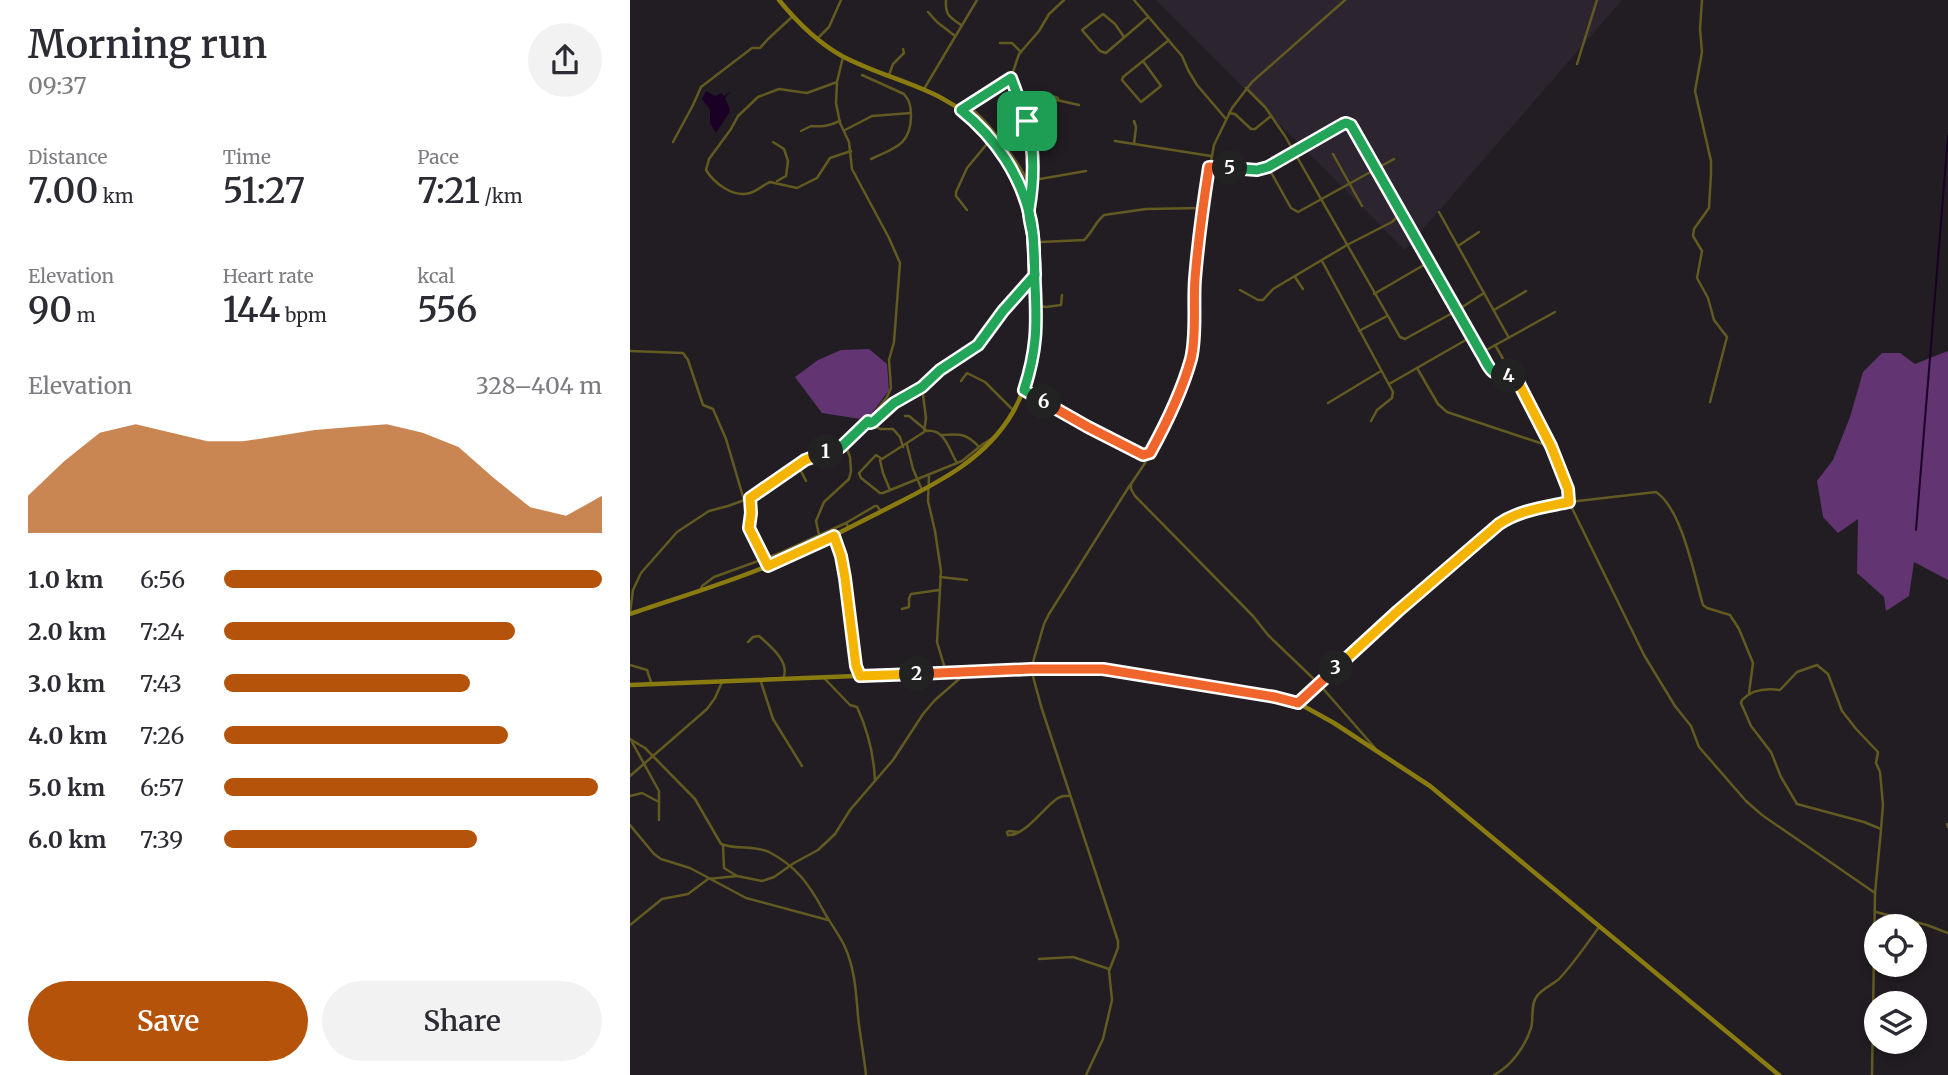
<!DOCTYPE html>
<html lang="en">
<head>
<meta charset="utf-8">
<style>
	:root { --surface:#fff; --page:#f2f2f3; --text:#2b2b33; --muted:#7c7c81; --accent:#b45309 }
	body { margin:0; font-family:Merriweather,serif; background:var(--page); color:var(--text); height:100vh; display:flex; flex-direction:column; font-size:26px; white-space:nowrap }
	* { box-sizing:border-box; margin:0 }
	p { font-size:23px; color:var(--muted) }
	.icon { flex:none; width:38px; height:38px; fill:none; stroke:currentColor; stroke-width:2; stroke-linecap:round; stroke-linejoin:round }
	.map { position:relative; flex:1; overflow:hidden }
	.side { display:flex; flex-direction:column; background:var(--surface); width:630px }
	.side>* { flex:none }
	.fabs { position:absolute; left:1234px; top:914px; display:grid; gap:14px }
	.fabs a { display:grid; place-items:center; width:63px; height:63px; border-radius:50%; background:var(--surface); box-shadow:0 4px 10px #0003; font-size:35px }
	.pin { position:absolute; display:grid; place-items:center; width:60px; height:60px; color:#fff; margin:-30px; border-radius:14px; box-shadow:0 4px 10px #0006 }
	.km { position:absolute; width:35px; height:35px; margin:-18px; border-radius:50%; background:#222; color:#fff; font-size:19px; line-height:35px; text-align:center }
	.round { display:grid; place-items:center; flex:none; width:74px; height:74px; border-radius:37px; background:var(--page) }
	.headline { display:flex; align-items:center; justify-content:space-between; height:119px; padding:0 28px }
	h1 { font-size:38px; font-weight:600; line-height:52px }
	.stats { display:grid; grid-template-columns:repeat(3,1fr); gap:10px; height:119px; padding:7px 28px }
	.stats div { display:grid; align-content:center }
	.stats b { font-size:35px; font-weight:600 }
	.stats small { font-size:19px; font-weight:400 }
	.stats p { font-size:19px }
	.chart { height:196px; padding:14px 28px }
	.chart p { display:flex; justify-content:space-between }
	.chart svg { width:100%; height:126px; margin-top:7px; fill:var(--accent); opacity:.7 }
	.button { display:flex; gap:14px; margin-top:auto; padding:14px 28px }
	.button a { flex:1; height:80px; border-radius:42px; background:var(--accent); color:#fff; font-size:28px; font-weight:600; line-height:80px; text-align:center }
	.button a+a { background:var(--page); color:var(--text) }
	ul { padding:0 28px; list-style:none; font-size:23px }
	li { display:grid; grid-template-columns:112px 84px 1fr; align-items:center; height:52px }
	li i { height:18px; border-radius:9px; background:var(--accent) }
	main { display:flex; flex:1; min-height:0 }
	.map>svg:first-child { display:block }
	.built { fill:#2c242e }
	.forest { fill:#623471 }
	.water { fill:#1b0025 }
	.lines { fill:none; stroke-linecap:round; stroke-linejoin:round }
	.stream { stroke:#1b0025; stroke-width:2 }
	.street { stroke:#635a21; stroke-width:2.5 }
	.secondary { stroke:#8a7b10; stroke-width:4.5 }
	.split-1-casing { stroke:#fff; stroke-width:14 }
	.split-2-casing { stroke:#fff; stroke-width:14 }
	.split-3-casing { stroke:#fff; stroke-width:14 }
	.split-4-casing { stroke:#fff; stroke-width:14 }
	.split-5-casing { stroke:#fff; stroke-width:14 }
	.split-6-casing { stroke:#fff; stroke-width:14 }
	.split-7-casing { stroke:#fff; stroke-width:14 }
	.split-1 { stroke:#22a559; stroke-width:9 }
	.split-2 { stroke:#f5b400; stroke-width:9 }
	.split-3 { stroke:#f0652b; stroke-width:9 }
	.split-4 { stroke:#f5b400; stroke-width:9 }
	.split-5 { stroke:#22a559; stroke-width:9 }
	.split-6 { stroke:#f0652b; stroke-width:9 }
	.split-7 { stroke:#22a559; stroke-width:9 }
</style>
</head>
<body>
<main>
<section class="side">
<div class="headline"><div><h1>Morning run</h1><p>09:37</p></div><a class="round"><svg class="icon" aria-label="share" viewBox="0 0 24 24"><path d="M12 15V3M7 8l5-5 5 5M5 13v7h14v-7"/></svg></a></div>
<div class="stats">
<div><p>Distance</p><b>7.00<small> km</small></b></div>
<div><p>Time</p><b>51:27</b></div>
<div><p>Pace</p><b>7:21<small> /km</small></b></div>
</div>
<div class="stats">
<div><p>Elevation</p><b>90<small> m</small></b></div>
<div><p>Heart rate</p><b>144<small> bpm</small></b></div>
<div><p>kcal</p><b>556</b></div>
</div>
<div class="chart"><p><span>Elevation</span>328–404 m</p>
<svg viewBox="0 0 160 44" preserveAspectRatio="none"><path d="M0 44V31L10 19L20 9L30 6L40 9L50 12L60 12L70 10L80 8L90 7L100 6L110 9L120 14L130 25L140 35L150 38L160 31V44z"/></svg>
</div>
<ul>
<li><b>1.0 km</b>6:56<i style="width:100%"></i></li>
<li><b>2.0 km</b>7:24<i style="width:77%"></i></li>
<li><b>3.0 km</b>7:43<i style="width:65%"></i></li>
<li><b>4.0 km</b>7:26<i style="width:75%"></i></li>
<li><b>5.0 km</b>6:57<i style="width:99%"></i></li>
<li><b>6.0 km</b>7:39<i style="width:67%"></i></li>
</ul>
<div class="button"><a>Save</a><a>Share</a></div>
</section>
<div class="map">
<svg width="1318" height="1075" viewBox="0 0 1318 1075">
	<rect width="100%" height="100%" fill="#211d22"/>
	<!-- built -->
	<path class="built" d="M526 0H992L775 250Z"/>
	<!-- forest -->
	<g class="forest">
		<path d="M239 349 257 364 259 390 237 420 192 413 165 377 188 360 211 350Z"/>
		<path d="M1318 351V580L1284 562 1279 596 1256 611 1254 597 1227 573 1228 519 1208 533 1193 517 1187 481 1203 460 1220 417 1233 372 1252 353H1270L1285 364Z"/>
	</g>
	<!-- water -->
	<path class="water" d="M76 91 85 96 92 93 94 96 100 92 95 98 100 109 99 113 86 133 80 123V110L72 99Z"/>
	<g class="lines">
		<!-- stream -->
		<path class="stream" d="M1286 530 1318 136"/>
		<!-- street -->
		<g class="street">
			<path d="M316 0C315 16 320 17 331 25"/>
			<path d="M504 0 552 56 558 70 567 85 596 119"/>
			<path d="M715 0 622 82 602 108 584 145 572 211 565 280 563 339 561 359 528 438 515 463 501 484V489L505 496 623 616 638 635 689 684 745 748"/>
			<path d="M1072 0 1070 29 1072 52 1065 91 1081 161V174L1079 208 1064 229 1063 236 1072 251 1067 278 1078 298 1084 320 1097 337 1080 402"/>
			<path d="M298 12 307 22 325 36"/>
			<path d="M494 37 485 24 473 14 452 30 470 51 476 53 518 17"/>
			<path d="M187 39 199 27 211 0"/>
			<path d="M370 43H382L391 52"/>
			<path d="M513 61 531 86 511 102 492 80 493 77 539 40"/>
			<path d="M947 64 967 0"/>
			<path d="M232 75 274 94C280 101 281 107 281 116 281 145 264 148 241 159"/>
			<path d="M259 75 263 64 274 53 273 49"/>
			<path d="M381 78C395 112 406 147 404 185L402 191 394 195"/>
			<path d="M207 82 177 93 149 89 128 97 108 116 101 129 79 159 76 170C84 183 103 198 120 193 127 191 133 185 140 182L167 188 187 178 200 158 221 151"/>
			<path d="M616 88 635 107 655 136 770 337 775 339 826 311 854 293"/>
			<path d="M294 89 347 0"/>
			<path d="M387 92C400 96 417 92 428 98"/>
			<path d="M389 98H418L449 105"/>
			<path d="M337 105C358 120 392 165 401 189 403 196 401 204 399 211"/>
			<path d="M331 110 381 78 389 54 409 31 419 14 434 0"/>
			<path d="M599 113 605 114 621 129H625L641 116"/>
			<path d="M504 121 506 127 504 144"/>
			<path d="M215 130 242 116 281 113"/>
			<path d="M171 131 181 126C192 127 199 126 210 121"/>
			<path d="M485 141 581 156"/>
			<path d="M43 142 63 105 71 87 122 48H130L138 39 163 16"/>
			<path d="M143 142 154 149 158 161 156 176 147 181"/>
			<path d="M703 154 732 206"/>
			<path d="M579 167 627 170 635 168 713 124 716 123 721 125 826 311 863 373 868 375 884 376"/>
			<path d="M638 167 661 208 668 212 764 159"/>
			<path d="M404 180 456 171"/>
			<path d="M337 210 326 196V192L337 168 361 139"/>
			<path d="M809 212 879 338"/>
			<path d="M411 242 454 240C462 233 466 221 474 215L516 209 573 208"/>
			<path d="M828 246 849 232"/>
			<path d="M692 261 763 392 762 398 747 410 741 421"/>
			<path d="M665 277 673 289"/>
			<path d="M610 290 628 300H633L643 289 717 245 762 222 771 213"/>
			<path d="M744 294 799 262"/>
			<path d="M406 305 416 307 431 305 432 295"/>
			<path d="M864 310 896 291"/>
			<path d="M729 331 757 316"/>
			<path d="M865 345 906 415 938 489 939 502 1014 655 1045 706 1061 726 1069 747 1116 801 1132 815 1245 893"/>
			<path d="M0 351 53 353 58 360 73 405 83 409 96 439 114 500"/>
			<path d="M851 353 925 312"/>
			<path d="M787 368 808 404 817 412 919 446"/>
			<path d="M331 381 337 373 355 382 384 411"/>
			<path d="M759 384 841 337"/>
			<path d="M292 387 296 418 294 432 252 459 246 455 229 473 231 478 250 493H253L332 461 353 444 361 439"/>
			<path d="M394 390 458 427 513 455 520 453"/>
			<path d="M698 403 751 371"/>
			<path d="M275 416H279L296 430"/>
			<path d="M240 423 264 403 294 385 310 370 348 346 373 311 405 275"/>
			<path d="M241 424 250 429H263L270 437 273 447"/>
			<path d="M296 431C315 428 319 450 327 463"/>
			<path d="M312 435C330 434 336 433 349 447"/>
			<path d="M277 445 283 469 292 490"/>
			<path d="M250 460 253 473 260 490"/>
			<path d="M168 465 176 481"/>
			<path d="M299 476 298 501 305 531 311 571 307 642 316 672"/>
			<path d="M120 498 121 513 119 528 138 566"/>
			<path d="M219 528 216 523 245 506H247L251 511"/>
			<path d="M189 535 186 521 194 502 219 479 221 471 220 457 215 444"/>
			<path d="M204 536 211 556 215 578 226 666 230 676"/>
			<path d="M310 577 337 580"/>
			<path d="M71 589 72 586 84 577 150 553 216 523"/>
			<path d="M272 609 279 607V598L281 594 309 590"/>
			<path d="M0 613 3 590 11 573 47 532 79 511 98 506 120 498 175 460 211 447 240 419 257 397 261 388 259 360 264 342 270 263 259 238 222 169 219 142 210 123 206 103 207 82 213 57"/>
			<path d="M118 642 123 637 129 636C140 646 161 662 153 679"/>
			<path d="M0 665 17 670 21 682"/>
			<path d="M1187 665 1198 674 1212 711 1227 730 1248 752 1246 763 1250 772 1253 805 1251 829 1234 822 1167 804 1151 777 1141 752 1121 726 1111 703 1112 700C1122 689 1136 688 1150 690L1167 672Z"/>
			<path d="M194 678 220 705 227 707C238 731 244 755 245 781"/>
			<path d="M131 682 143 719 172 766"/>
			<path d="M668 703 768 611 848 540 877 518 905 509 939 502 1026 492C1052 509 1064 575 1073 605L1077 608 1100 615 1109 629 1123 663 1119 693"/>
			<path d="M0 739 15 748 65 799 91 844C107 850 124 845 139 852 166 866 179 884 193 910 200 923 209 934 215 947 225 970 226 992 228 1016 230 1036 234 1055 236 1075"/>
			<path d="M2 742 29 791V820"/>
			<path d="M0 776 77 709 85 698 92 682"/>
			<path d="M0 796 12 793 29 802"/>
			<path d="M1317 824 1318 827"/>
			<path d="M0 825 24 854 31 859 60 868 116 898 198 920"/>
			<path d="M378 835C394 837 414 807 428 798L433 796H440"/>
			<path d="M378 835 377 832 379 831 389 832"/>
			<path d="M93 845 94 868 107 876 132 881 144 877 164 863 188 850 205 834 220 810 263 760 293 714 305 700 336 673"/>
			<path d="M1246 912 1297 925 1318 933"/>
			<path d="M0 925 32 899 58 894 78 879 107 876"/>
			<path d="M409 959 443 957 479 969"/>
			<path d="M456 1075 473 1039 482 1000 479 971 488 948V941L411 706 401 669 414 624 419 614 500 485"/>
			<path d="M864 1075C881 1066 895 1047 901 1028 904 1018 900 1005 907 996 912 989 922 985 929 979 944 963 957 944 969 927"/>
			<path d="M1242 1075 1245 893 1251 830"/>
		</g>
		<!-- secondary -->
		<g class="secondary">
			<path d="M0 614C43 599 88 586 130 569 173 552 213 531 254 510 303 485 354 462 383 412 408 368 407 327 405 279 403 221 396 176 356 132 314 86 263 83 212 56 187 42 167 22 149 0"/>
			<path d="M0 685 401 669H473L645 697 668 703 704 723 800 786 1149 1075"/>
		</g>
	</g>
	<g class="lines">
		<!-- split-1 casing -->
		<g class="split-1-casing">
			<path id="split-1" d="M196 452 211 447 238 421 240 423 243 422 264 403 292 387 310 370 348 345 373 311 405 275C404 262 404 249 403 236 402 228 398 217 399 209 404 180 405 151 397 121"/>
		</g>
		<!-- split-2 casing -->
		<g class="split-2-casing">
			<path id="split-2" d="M196 452 175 460 120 498 121 513 119 528 138 566 204 536 211 556 215 578 226 666 230 676 287 674"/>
		</g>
		<!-- split-3 casing -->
		<g class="split-3-casing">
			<path id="split-3" d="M287 674 401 669H473L645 697 668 703 706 668"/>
		</g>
		<!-- split-4 casing -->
		<g class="split-4-casing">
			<path id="split-4" d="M706 668 768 611 869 524C889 510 916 507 939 502L938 489 921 446 885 376H879"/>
		</g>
		<!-- split-5 casing -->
		<g class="split-5-casing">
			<path id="split-5" d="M600 168 627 170 638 167 713 124 716 123 721 125 851 353C860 368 859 375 879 376"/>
		</g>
		<!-- split-6 casing -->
		<g class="split-6-casing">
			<path id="split-6" d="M414 402 458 427 513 455 520 453C536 424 552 391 561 359 567 334 563 305 565 279 568 242 573 205 579 167L600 168"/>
		</g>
		<!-- split-7 casing -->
		<g class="split-7-casing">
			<path id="split-7" d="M397 121 381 78 331 110C366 138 392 177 401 221 405 242 404 263 405 285 407 326 407 350 394 390L414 402"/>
		</g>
		<!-- split-1 -->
		<use href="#split-1" class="split-1"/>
		<!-- split-2 -->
		<use href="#split-2" class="split-2"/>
		<!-- split-3 -->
		<use href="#split-3" class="split-3"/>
		<!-- split-4 -->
		<use href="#split-4" class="split-4"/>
		<!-- split-5 -->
		<use href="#split-5" class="split-5"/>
		<!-- split-6 -->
		<use href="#split-6" class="split-6"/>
		<!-- split-7 -->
		<use href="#split-7" class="split-7"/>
	</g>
</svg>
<div class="fabs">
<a><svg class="icon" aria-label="locate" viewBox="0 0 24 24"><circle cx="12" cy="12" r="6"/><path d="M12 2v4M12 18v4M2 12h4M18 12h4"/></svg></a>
<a><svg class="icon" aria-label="layers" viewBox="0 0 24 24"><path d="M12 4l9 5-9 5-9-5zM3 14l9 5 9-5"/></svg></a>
</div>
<div class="pin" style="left:397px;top:121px;background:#1e9e55"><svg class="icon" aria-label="arrive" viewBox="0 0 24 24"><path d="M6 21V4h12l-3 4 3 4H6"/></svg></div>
<b class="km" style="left:196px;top:452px">1</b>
<b class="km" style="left:287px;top:674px">2</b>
<b class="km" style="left:706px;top:668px">3</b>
<b class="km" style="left:879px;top:376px">4</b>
<b class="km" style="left:600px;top:168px">5</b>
<b class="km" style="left:414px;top:402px">6</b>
</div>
</main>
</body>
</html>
